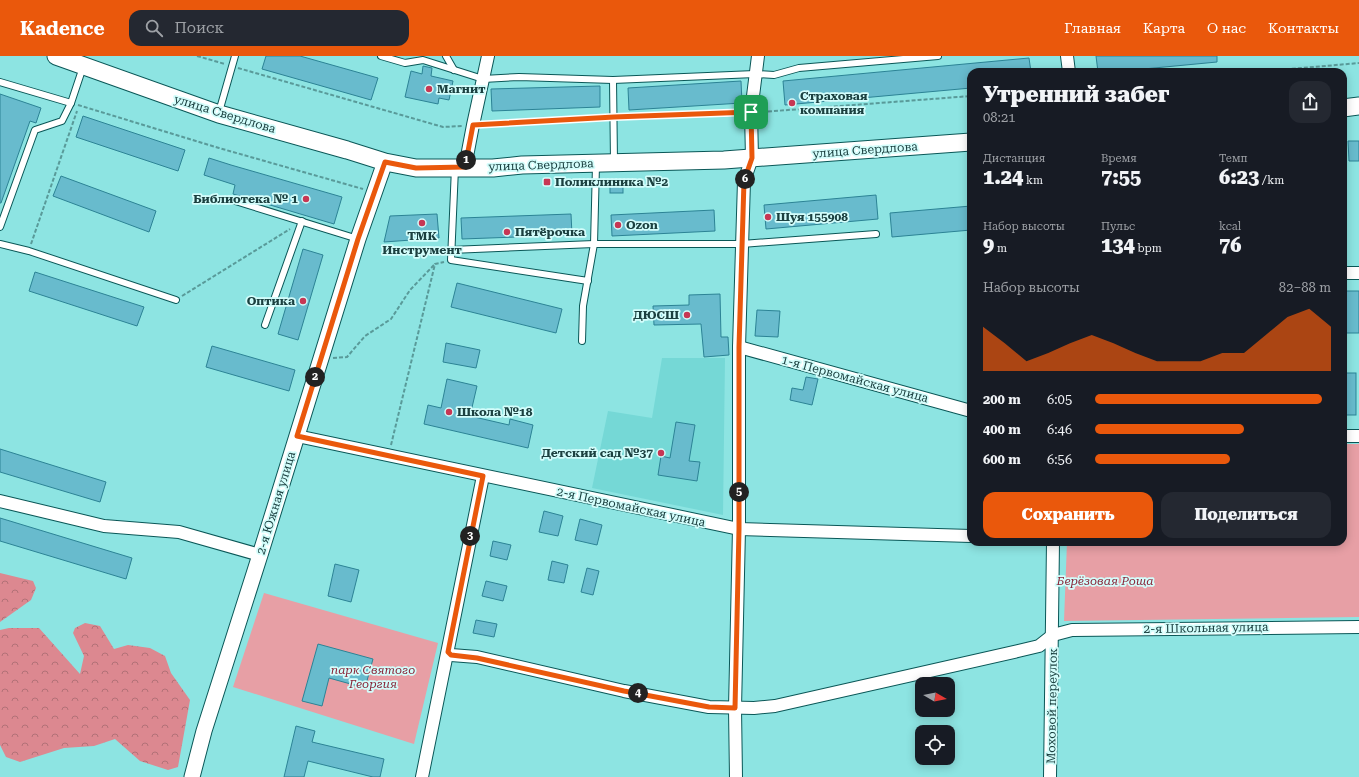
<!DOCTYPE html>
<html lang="ru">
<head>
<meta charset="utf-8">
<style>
	:root { --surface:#171b24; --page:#242831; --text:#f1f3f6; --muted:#9ea1a6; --accent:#ea580c }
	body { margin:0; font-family:"Roboto Serif",serif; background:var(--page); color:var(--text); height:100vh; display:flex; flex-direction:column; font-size:15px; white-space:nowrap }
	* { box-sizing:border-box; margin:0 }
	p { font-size:13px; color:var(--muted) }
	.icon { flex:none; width:22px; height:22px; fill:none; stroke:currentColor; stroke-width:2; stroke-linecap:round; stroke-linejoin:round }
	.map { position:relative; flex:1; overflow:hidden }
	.side { position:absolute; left:967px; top:12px; width:380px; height:478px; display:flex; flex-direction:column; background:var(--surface); border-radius:12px; box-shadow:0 2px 10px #0003 }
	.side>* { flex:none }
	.needle { width:26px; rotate:99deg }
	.fabs { position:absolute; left:915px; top:621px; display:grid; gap:8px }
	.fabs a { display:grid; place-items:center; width:40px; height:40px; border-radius:8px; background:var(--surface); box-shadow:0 2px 10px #0003; font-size:20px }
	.pin { position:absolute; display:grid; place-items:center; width:34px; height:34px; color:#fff; margin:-17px; border-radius:8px; box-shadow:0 2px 6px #0006 }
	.km { position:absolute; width:20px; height:20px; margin:-10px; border-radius:50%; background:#222; color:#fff; font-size:11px; line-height:20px; text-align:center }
	.round { display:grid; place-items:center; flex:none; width:42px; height:42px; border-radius:12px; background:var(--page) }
	.overview { display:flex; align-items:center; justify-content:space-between; height:68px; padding:0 16px }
	h1 { font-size:22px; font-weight:800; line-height:30px }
	.figures { display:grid; grid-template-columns:repeat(3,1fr); gap:6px; height:68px; padding:4px 16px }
	.figures div { display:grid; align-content:center }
	.figures b { font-size:20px; font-weight:800 }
	.figures small { font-size:11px; font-weight:400 }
	.figures p { font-size:11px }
	.chart { height:112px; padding:8px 16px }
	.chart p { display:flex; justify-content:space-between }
	.chart svg { width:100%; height:72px; margin-top:4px; fill:var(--accent); opacity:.7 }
	.cta { display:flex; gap:8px; margin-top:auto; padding:8px 16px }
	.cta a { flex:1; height:46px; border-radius:12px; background:var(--accent); color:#fff; font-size:16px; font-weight:800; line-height:46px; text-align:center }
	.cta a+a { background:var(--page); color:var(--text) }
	ul { padding:0 16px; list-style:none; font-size:13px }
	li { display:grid; grid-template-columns:64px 48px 1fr; align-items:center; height:30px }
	li i { height:10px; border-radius:5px; background:var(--accent) }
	header { display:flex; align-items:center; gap:24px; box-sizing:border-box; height:56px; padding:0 20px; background:var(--accent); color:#fff }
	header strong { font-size:19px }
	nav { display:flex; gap:22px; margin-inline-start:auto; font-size:14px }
	.search { width:280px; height:36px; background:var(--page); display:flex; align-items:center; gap:10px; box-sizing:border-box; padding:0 14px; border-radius:12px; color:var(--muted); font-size:15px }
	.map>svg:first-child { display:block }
	.built { fill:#75d8d6 }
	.forest { fill:url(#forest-crowns) }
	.park { fill:#e79fa5 }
	.building { fill:#68bbcd; stroke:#2c8395 }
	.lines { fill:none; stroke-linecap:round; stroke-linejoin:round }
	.service-casing { stroke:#0a5757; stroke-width:8 }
	.minor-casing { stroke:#0a5757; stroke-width:14 }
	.tertiary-casing { stroke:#0a5757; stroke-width:17 }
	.secondary-casing { stroke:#0a5757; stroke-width:19 }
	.path { stroke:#599a99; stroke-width:2; stroke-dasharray:4 2; stroke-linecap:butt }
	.service { stroke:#fff; stroke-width:6 }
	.minor { stroke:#fff; stroke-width:12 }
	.tertiary { stroke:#fff; stroke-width:15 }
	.secondary { stroke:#fff; stroke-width:17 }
	.route-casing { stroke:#fff; stroke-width:8 }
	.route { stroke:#ea580c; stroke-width:5 }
	.poi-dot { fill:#c73754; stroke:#d3fdfb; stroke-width:1.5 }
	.labels { text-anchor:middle; stroke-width:3.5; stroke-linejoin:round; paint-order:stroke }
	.poi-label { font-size:12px; font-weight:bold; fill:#1b4040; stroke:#d3fdfb; text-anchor:start }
	.street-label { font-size:12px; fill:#1b4040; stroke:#d3fdfb }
	.park-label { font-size:12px; font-style:italic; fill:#892639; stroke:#d3fdfb }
</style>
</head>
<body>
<header>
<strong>Kadence</strong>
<div class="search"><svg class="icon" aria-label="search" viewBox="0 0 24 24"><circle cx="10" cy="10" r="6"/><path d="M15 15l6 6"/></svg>Поиск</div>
<nav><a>Главная</a><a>Карта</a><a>О нас</a><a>Контакты</a></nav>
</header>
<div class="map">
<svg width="1359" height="721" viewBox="0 0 1359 721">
	<defs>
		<pattern id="forest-crowns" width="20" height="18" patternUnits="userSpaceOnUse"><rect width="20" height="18" fill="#dc8890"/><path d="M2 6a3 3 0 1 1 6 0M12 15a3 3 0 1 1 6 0" fill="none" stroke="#b27177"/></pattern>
	</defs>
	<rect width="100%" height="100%" fill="#8de4e2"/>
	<!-- built -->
	<path class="built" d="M662 302H725L723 459 592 432 608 355 652 362Z"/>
	<!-- forest -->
	<g class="forest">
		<path d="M0 517 33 525 36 532 31 544 0 566Z"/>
		<path d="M85 567 100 570 114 593 128 589 150 592 165 600 171 617 190 644 178 711 168 714 140 705 115 683 94 690 64 692 20 706 6 701 0 689V574L9 572H39L80 618 84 600 73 577 75 572Z"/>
	</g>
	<!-- park -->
	<g class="park">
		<path d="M1343 388H1359V561L1064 565 1067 486H1343Z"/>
		<path d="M264 537 438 587 414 688 233 631Z"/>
	</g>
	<!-- building -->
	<g class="building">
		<path d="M266 0H300L378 22 371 44 262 13Z"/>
		<path d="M1096 0H1217V6L1112 16H1098Z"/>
		<path d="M1029 2 1031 16H971V32L785 49 783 25Z"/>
		<path d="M423 10 432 12 431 20 453 25 449 44 439 42 438 48 405 41 411 15 422 18Z"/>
		<path d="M741 25 742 47 629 54 628 32Z"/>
		<path d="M600 30V51L492 55 491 33Z"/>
		<path d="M0 38 41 52 36 67 30 65 1 147H0Z"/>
		<path d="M83 60 185 94 178 115 76 81Z"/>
		<path d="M1348 85H1359V105H1349Z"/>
		<path d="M209 102 231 109 342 141 334 168 233 138 235 129 204 119Z"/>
		<path d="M61 120 156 155 149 176 53 140Z"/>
		<rect x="610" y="126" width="13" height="11"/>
		<path d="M876 139 878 163 766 173 764 149Z"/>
		<path d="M971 150V174L892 181 890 157Z"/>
		<path d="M714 154 715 175 612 180 611 159Z"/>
		<path d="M437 158 439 182 384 186 390 160Z"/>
		<path d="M571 158 572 179 462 183 461 162Z"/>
		<path d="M303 193 323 199 298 284 278 278Z"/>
		<path d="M35 216 144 251 137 270 29 235Z"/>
		<path d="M457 227 562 253 556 277 451 251Z"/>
		<path d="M1344 235H1359V277H1343Z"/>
		<path d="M720 238 721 281H728L729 299 704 301 701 268 654 269 653 250 689 249V239Z"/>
		<path d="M757 254 780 255 778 281 755 280Z"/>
		<path d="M446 287 480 294 476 312 443 306Z"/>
		<path d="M212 290 295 314 289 335 206 311Z"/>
		<rect x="1343" y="317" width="13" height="42"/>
		<path d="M806 321 818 323 812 349 790 344 792 332 803 334Z"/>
		<path d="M447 323 477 330 470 360 509 369 510 363 533 369 528 392 424 368 428 349 441 352Z"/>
		<path d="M676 366 695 369 689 405 700 406 697 425 658 419 661 400 670 402Z"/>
		<path d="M0 393 106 426 100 446 0 416Z"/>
		<path d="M544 455 563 460 558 480 539 476Z"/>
		<path d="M0 462 132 502 126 523 0 485Z"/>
		<path d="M580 463 602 469 597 489 575 484Z"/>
		<path d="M493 485 511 489 507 504 490 500Z"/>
		<path d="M552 505 568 509 564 527 548 524Z"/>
		<path d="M335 508 359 514 351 546 328 540Z"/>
		<path d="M587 512 599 515 593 539 581 536Z"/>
		<path d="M486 525 507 530 503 545 482 540Z"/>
		<path d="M476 564 497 568 494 581 473 577Z"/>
		<path d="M318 588 373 603 365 632 329 622 322 650 302 645Z"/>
		<path d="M296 670 315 675 312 686 384 703 380 721H373L308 705 304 721H284Z"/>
	</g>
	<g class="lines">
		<!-- service casing -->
		<g class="service-casing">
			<g id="service">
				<path d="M381 0 405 7 423 4 483 23 519 21 613 24 755 18 774 19 799 12 938 0"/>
				<path d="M446 0 454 14"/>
				<path d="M613 24 614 106"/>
				<path d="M0 26 71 47"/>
				<path d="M219 56 235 0"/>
				<path d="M455 112 451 204 588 225"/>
				<path d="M232 144 358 183"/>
				<path d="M0 171 35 74 62 65 71 47 83 11"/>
				<path d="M0 188 29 195 176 244"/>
				<path d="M451 194 594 188H742L876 178"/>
				<path d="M265 269 302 165"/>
				<path d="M582 285 583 250 594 188 596 109"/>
			</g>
		</g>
		<!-- minor casing -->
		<g class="minor-casing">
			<g id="minor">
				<path d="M1067 0 1069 16"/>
				<path d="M465 111 473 69 488 0"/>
				<path d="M1343 217H1359"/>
				<path d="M739 291 971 355"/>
				<path d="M297 380 739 473 971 480"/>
				<path d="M1343 380H1359"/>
				<path d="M0 445 104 470 179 476 260 499"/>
				<path d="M448 596 451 599 477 601 624 635 709 651 754 652 775 650 1018 595 1039 590 1053 579 1072 574 1359 571"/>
				<path d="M422 721 483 420"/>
				<path d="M736 721 735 652 739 473V291L744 125 752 102 751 56 758 0"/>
				<path d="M1050 721 1053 486"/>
			</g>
		</g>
		<!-- tertiary casing -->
		<g class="tertiary-casing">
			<path id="tertiary" d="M192 721 204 675 260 499 358 183 385 106"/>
		</g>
		<!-- secondary casing -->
		<g class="secondary-casing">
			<g id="secondary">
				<path d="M56 0 219 58 347 94 385 106 416 112H493L522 109 724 104 971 86"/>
				<path d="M1343 52 1359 50"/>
			</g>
		</g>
		<!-- path -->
		<g class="path">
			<path d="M197 0 225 8"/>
			<path d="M238 12 443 71 462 70"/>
			<path d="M1256 16 1359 7"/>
			<path d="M78 49 219 92 363 133"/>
			<path d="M762 56 971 40"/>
			<path d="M622 60 741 57"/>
			<path d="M484 69 605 61"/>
			<path d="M31 188 77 55"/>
			<path d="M182 240 290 173"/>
			<path d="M333 302 347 301 365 280 391 263 410 234 434 209"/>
			<path d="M391 389 435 208 444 206"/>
		</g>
		<!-- service -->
		<use href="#service" class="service"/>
		<!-- minor -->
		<use href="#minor" class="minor"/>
		<!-- tertiary -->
		<use href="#tertiary" class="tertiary"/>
		<!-- secondary -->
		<use href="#secondary" class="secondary"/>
	</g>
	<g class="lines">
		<!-- route casing -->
		<g class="route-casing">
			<path id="route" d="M751 56 752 102 744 125 739 291V473L735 652 709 651 624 635 477 602 451 599 448 596 483 420 297 380 358 183 385 106 416 112 465 111 473 69 614 61Z"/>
		</g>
		<!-- route -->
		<use href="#route" class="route"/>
	</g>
	<!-- markers -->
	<g class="poi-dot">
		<circle cx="429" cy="33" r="4"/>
		<circle cx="792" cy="47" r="4"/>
		<rect x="543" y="122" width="8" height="8" rx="2"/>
		<circle cx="306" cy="143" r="4"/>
		<circle cx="768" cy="161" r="4"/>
		<circle cx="422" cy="167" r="4"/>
		<circle cx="618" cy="169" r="4"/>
		<circle cx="507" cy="176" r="4"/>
		<circle cx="303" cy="245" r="4"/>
		<circle cx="687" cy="259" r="4"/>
		<circle cx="449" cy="356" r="4"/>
		<circle cx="661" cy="397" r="4"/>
	</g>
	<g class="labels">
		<!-- poi labels -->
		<g class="poi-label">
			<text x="437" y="37">Магнит</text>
			<text x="800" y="44">Страховая<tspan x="800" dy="14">компания</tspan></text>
			<text x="555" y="130">Поликлиника №2</text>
			<text x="298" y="147" text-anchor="end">Библиотека № 1</text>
			<text x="776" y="165">Шуя 155908</text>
			<text x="626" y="173">Ozon</text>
			<text x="515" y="180">Пятёрочка</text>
			<text x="422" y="184" text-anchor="middle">ТМК<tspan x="422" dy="14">Инструмент</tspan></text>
			<text x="295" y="249" text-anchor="end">Оптика</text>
			<text x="679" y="263" text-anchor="end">ДЮСШ</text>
			<text x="457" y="360">Школа №18</text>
			<text x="653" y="401" text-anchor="end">Детский сад №37</text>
		</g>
		<!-- street labels -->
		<g class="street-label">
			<text transform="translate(225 58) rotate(17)" y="4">улица Свердлова</text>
			<text transform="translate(865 94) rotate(-4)" y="4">улица Свердлова</text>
			<text transform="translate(541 109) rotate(-2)" y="4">улица Свердлова</text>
			<text transform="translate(855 323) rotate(15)" y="4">1-я Первомайская улица</text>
			<text transform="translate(276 447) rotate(-73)" y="4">2-я Южная улица</text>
			<text transform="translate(631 451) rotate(12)" y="4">2-я Первомайская улица</text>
			<text transform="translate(1206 572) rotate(-1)" y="4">2-я Школьная улица</text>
			<text transform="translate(1052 650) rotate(-89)" y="4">Моховой переулок</text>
		</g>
		<!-- park labels -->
		<g class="park-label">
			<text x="1105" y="529">Берёзовая Роща</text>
			<text x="373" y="618">парк Святого<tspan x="373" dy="14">Георгия</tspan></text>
		</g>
	</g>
</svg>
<div class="fabs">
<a><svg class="needle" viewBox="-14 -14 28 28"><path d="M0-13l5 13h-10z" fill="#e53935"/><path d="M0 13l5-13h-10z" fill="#9ea1a6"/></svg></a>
<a><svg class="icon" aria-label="locate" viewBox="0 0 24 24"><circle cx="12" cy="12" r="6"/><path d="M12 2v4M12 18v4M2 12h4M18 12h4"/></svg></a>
</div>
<div class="pin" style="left:751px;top:56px;background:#1e9e55"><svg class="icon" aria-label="arrive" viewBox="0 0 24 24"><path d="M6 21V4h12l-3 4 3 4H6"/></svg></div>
<b class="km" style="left:466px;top:104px">1</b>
<b class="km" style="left:315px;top:321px">2</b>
<b class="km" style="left:470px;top:480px">3</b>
<b class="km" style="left:638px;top:637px">4</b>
<b class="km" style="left:739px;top:436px">5</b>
<b class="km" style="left:745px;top:123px">6</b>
<section class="side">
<div class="overview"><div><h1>Утренний забег</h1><p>08:21</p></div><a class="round"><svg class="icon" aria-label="share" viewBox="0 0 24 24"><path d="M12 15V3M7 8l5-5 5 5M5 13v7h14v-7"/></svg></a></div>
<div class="figures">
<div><p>Дистанция</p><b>1.24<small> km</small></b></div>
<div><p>Время</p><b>7:55</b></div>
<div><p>Темп</p><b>6:23<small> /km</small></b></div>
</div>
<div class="figures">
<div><p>Набор высоты</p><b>9<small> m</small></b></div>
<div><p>Пульс</p><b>134<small> bpm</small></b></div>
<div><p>kcal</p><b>76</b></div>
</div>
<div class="chart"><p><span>Набор высоты</span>82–88 m</p>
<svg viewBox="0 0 160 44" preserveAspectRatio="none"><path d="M0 44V17L10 27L20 38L30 33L40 27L50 22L60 27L70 33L80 38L90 38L100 38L110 33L120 33L130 22L140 11L150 6L160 17V44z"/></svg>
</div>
<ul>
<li><b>200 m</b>6:05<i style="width:96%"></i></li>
<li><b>400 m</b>6:46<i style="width:63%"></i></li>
<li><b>600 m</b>6:56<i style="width:57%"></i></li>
</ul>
<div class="cta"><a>Сохранить</a><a>Поделиться</a></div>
</section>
</div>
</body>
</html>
